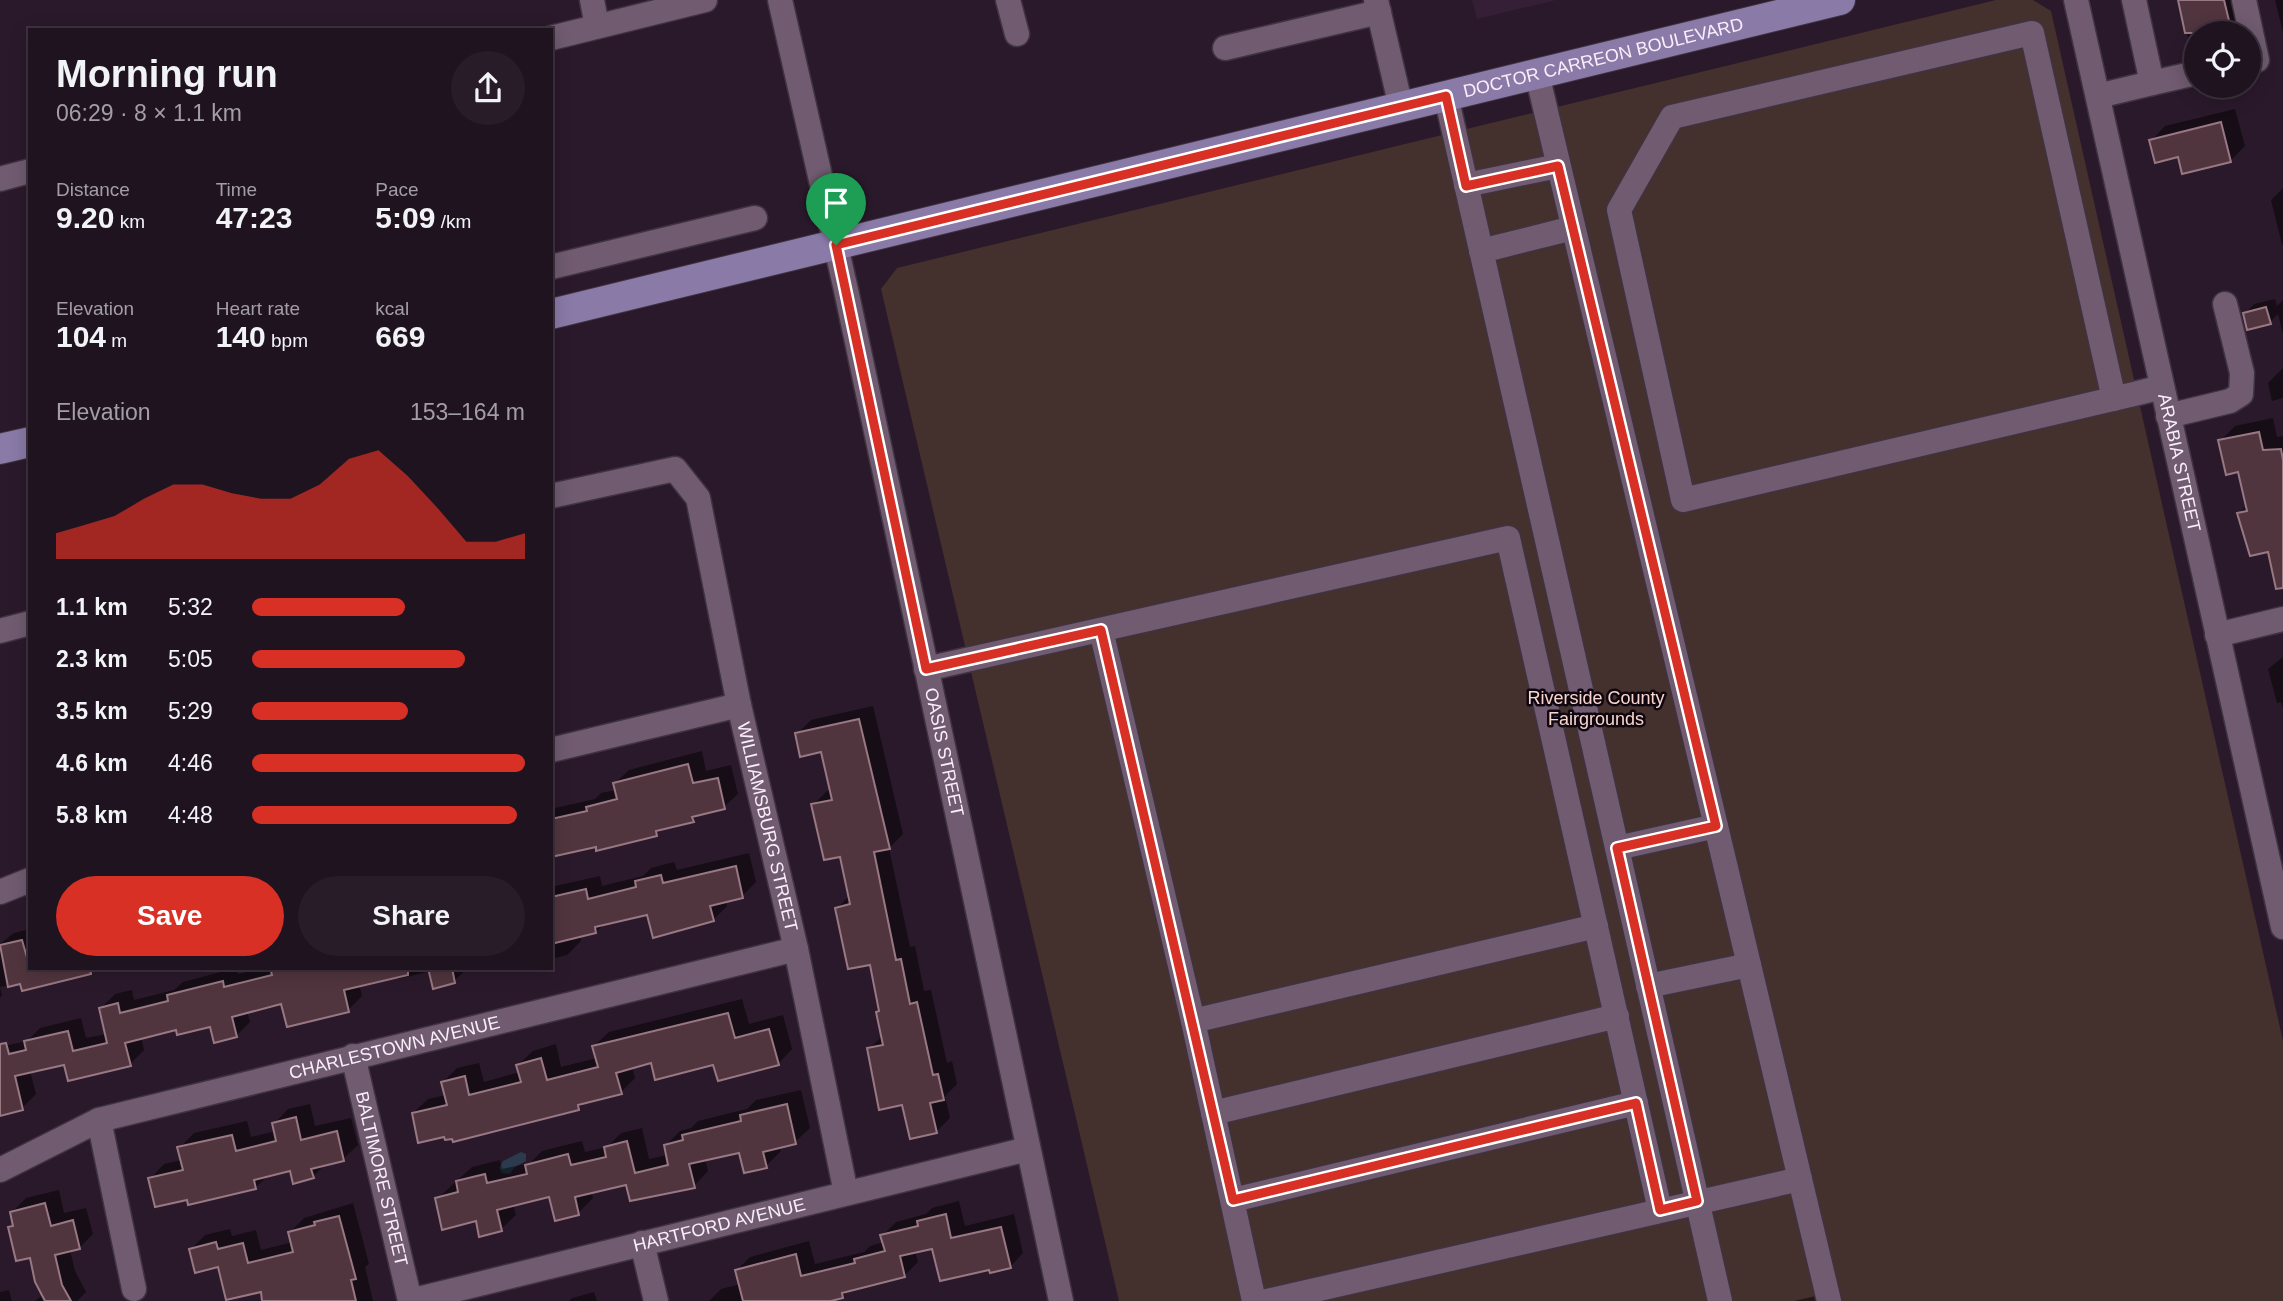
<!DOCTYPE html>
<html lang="en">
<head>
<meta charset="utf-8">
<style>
	:root { --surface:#201320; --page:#281c29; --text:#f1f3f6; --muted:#a29ea5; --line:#3d323e; --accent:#d93025 }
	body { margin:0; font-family:Arial,sans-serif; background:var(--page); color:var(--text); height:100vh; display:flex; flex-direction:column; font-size:26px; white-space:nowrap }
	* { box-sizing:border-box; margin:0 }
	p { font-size:23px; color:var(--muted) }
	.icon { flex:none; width:38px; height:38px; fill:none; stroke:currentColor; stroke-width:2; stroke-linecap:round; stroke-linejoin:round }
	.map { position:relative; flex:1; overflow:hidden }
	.side { position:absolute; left:28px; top:28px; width:525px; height:942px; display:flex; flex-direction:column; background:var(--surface); border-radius:0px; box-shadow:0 4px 18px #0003,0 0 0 2px var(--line) }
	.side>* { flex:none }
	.fabs { position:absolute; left:2184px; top:21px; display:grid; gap:14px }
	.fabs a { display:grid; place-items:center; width:77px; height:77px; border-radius:50%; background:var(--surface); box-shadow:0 4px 18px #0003,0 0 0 2px var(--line); font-size:35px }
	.pin { position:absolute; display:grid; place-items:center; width:60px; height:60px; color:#fff; margin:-72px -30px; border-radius:50% 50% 50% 0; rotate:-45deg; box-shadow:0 0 7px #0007 }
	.pin .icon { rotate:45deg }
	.round { display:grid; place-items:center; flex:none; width:74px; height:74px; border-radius:37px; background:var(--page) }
	.headline { display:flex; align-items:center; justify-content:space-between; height:119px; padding:0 28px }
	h1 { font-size:38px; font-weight:600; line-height:52px }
	.figures { display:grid; grid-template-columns:repeat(3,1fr); gap:10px; height:119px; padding:7px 28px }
	.figures div { display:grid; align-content:center }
	.figures b { font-size:30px; font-weight:600 }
	.figures small { font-size:19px; font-weight:400 }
	.figures p { font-size:19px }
	.chart { height:196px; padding:14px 28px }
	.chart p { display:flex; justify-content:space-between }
	.chart svg { width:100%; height:126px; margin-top:7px; fill:var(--accent); opacity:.7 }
	.cta { display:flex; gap:14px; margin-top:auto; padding:14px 28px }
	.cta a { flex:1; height:80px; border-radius:42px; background:var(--accent); color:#fff; font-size:28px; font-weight:600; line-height:80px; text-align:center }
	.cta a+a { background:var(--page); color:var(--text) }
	ul { padding:0 28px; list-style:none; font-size:23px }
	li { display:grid; grid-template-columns:112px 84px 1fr; align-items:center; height:52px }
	li i { height:18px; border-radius:9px; background:var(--accent) }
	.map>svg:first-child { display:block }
	.built { fill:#351f37 }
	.green { fill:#44302c }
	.water { fill:#2c3a4e }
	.shadow { fill:#0007 }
	.building { fill:#51353e; stroke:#987882; stroke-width:2 }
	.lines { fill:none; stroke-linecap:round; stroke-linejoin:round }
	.minor-casing { stroke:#403341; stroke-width:27 }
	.major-casing { stroke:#403341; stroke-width:32 }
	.minor { stroke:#705b71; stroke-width:24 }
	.major { stroke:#897aa8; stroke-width:30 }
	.route-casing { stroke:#fff; stroke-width:14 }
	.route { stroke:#d93025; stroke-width:9 }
	.labels { text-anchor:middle; stroke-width:5; stroke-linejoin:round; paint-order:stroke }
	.street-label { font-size:18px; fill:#faeefa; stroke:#0e070f }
	.park-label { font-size:18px; fill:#fad5ce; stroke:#0e070f }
</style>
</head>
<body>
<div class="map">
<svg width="2283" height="1301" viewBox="0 0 2283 1301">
	<rect width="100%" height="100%" fill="#2a192b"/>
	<!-- built -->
	<path class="built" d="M1472 0H1556L1477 19Z"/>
	<!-- green -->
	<path class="green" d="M1996 0H2033L2051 11 2283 1041V1301H1119L881 289 897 268Z"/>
	<!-- water -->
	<path class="water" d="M521 1152 526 1154V1161L515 1167 510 1174 502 1173 499 1168 503 1161Z"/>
	<!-- shadow -->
	<g class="shadow">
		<path d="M2179 0H2241L2246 21 2234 33H2196V36L2188 38Z"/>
		<path d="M2275 0H2283V33Z"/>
		<path d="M2235 109 2245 146 2230 161 2180 155 2151 141 2165 126Z"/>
		<path d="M2283 188V245H2282L2271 200Z"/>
		<path d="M2275 299 2277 306 2283 300V334L2278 314 2270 322 2245 314 2254 304Z"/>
		<path d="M2283 368V398L2272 401 2268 383Z"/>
		<path d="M2273 418 2277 437 2283 436V575L2269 550 2239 513 2247 505 2240 470 2220 441 2235 426Z"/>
		<path d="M2283 657V709L2281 702 2277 703 2268 669Z"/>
		<path d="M873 706 903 834 889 848 910 947 915 946 924 991 931 990 947 1063 952 1061 957 1084 945 1096 950 1118 936 1132 904 1103 869 1049 882 1036 878 1012 881 1009 871 962 837 908 850 895 841 854 813 805 827 791 831 790 822 750 797 734 811 720Z"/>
		<path d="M702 751 706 771 731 765 738 794 724 807 699 813 693 820 664 827 656 835 551 855V809L595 799 601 793 616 790 615 783 629 770Z"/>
		<path d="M749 853 756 882 742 896 725 900 727 906 713 920 649 913 604 924 596 932 580 935 581 941 567 955 551 959V887L600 876 602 886 643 876 651 868 674 862 677 870Z"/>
		<path d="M30 929V968H77L66 979 22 982 0 987 2 995 0 998V944L14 933Z"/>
		<path d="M236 968 238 974 264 968H468L454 981 431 971 398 979 397 976 359 984 362 996 348 1010 282 1002 247 1011 250 1022 236 1036 211 1025 177 1028 141 1037 144 1050 130 1064 65 1062 30 1071 36 1094 22 1108 0 1114V1047L27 1041 40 1028 81 1018 86 1038 107 1034 101 1008 115 994 132 990 134 1000 174 990 183 982Z"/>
		<path d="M742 999 749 1024 783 1015 792 1049 778 1064 653 1060 632 1066 635 1078 621 1092 586 1101 578 1109 413 1113 428 1099 446 1095 443 1082 457 1068 479 1063 484 1082 520 1072 518 1065 533 1051 556 1044 561 1067 597 1058 594 1046 609 1032Z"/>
		<path d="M801 1090 810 1128 795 1142 779 1146 781 1151 766 1166 741 1151 705 1159 708 1171 694 1186 627 1183 591 1192 593 1198 578 1213 550 1195 513 1204 516 1215 501 1229 437 1199 472 1167 500 1160 502 1169 530 1163 542 1151 582 1141 585 1152 607 1147 621 1133 642 1128 649 1159 668 1155 666 1145 680 1131 691 1128 698 1121 747 1109 756 1100Z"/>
		<path d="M310 1104 315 1126 351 1118 358 1145 343 1159 326 1163 313 1177 291 1169 269 1175 255 1188 188 1197 150 1179 164 1164 182 1160 179 1148 194 1133 247 1121 251 1137 276 1131 274 1124 288 1109Z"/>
		<path d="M59 1190 64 1213 86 1208 93 1234 79 1248 70 1250 75 1271 86 1292 77 1301H35L44 1294 31 1256 10 1228 15 1223 12 1212 26 1198Z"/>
		<path d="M959 1201 965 1226 1014 1214 1023 1253 1010 1267 990 1268 934 1247 915 1251 918 1262 904 1276 849 1290 842 1297 824 1301H709L721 1289 741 1284 737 1270 750 1257 809 1241 815 1264 864 1252 870 1246 884 1242 882 1236 896 1222 926 1214 932 1208Z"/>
		<path d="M353 1203 369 1264 365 1267 373 1301H302L219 1265 191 1249 205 1235 230 1229 232 1236 256 1230 261 1250 293 1242 290 1232 304 1218Z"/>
		<path d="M9 1290 12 1301H0V1292Z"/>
		<path d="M594 1292 597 1301H569L572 1298Z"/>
		<path d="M1829 1293 1831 1301H1794Z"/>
	</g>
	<!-- building -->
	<g class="building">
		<path d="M2178 0H2224L2232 33H2185Z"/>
		<path d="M2221 122 2231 162 2182 174 2178 157 2155 163 2149 140Z"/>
		<path d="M2266 307 2271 324 2247 330 2243 313Z"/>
		<path d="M2259 432 2263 450 2281 449 2283 460V588L2276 589 2268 552 2250 556 2237 513 2247 511 2238 472 2226 475 2218 440Z"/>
		<path d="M859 719 890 849 874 852 896 960 901 959 910 1004 917 1002 933 1075 938 1074 944 1100 930 1103 937 1133 910 1139 902 1105 879 1110 867 1048 883 1045 876 1012 879 1011 870 965 848 969 835 908 850 904 840 857 824 860 811 804 832 800 821 752 800 757 795 733Z"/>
		<path d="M688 764 693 783 718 778 725 809 692 817 694 822 656 831 657 836 596 851V847L551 857V819L587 811 586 807 617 799 613 783Z"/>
		<path d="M736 866 743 898 710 906 714 921 653 938 647 915 595 927 596 933 551 944V897L586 889 588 899 636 887 635 881 661 875 663 883Z"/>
		<path d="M22 940 30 968H90L91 974 22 991 20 984 8 987 0 945Z"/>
		<path d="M270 968H408V975L344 990 349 1012 287 1027 281 1004 232 1017 237 1037 214 1043 210 1027 177 1035 176 1030 125 1043 131 1066 68 1081 64 1065 15 1076 23 1110 0 1116V1044L6 1043 9 1054 26 1050 24 1041 68 1031 73 1051 107 1043 99 1008 118 1003 120 1013 168 1001 167 995 223 981 224 987 272 975Z"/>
		<path d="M428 968H452L455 983 433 989Z"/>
		<path d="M728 1013 735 1038 769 1029 779 1065 718 1081 713 1065 655 1080 651 1063 616 1073 622 1094 578 1105 579 1110 453 1142 452 1139 445 1140 444 1137 418 1143 412 1113 447 1105 441 1082 465 1076 469 1095 521 1082 516 1065 541 1058 547 1080 598 1067 592 1046Z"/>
		<path d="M787 1104 796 1144 763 1152 767 1168 744 1173 739 1153 689 1164 695 1188 630 1201 626 1185 575 1197 579 1215 555 1221 549 1197 497 1210 502 1231 479 1237 476 1221 442 1230 435 1198 458 1192 456 1181 485 1174 487 1183 527 1174 525 1165 568 1154 571 1165 606 1157 604 1147 627 1141 635 1173 668 1165 664 1145 683 1140 682 1135 741 1121 740 1115Z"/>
		<path d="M296 1117 301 1140 337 1131 344 1161 311 1169 314 1178 293 1184 290 1171 254 1180 256 1189 188 1205 187 1200 155 1207 148 1178 183 1170 177 1147 232 1135 236 1151 276 1141 272 1123Z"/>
		<path d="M45 1203 51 1226 73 1220 80 1249 55 1255 62 1285 71 1301H45L35 1282 30 1258 16 1261 8 1227 13 1226 10 1212Z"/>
		<path d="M946 1214 951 1238 1001 1227 1011 1268 990 1273 989 1270 940 1281 932 1249 900 1256 905 1277 842 1293 843 1298 831 1301H743L735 1270 796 1254 801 1276 855 1263 854 1259 885 1251 880 1235 918 1226 917 1221Z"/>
		<path d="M339 1216 356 1279 351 1280 356 1301H262L261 1292 226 1300 218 1267 195 1273 189 1249 216 1242 218 1249 243 1243 248 1263 293 1252 288 1232 315 1225 314 1222Z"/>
	</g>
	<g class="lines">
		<!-- minor casing -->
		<g class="minor-casing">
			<g id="minor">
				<path d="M592 0 597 26"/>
				<path id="s1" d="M780 0 846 290 1061 1301"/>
				<path d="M1008 0 1017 34"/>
				<path d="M1376 0 1401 107"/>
				<path id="s2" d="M2076 0 2283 927"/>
				<path d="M2134 0 2152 83 2196 73"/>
				<path d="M2244 0 2257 60 2249 62"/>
				<path d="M551 38 705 0"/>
				<path d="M1225 48 1379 12"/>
				<path d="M1537 74 1829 1301"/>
				<path d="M1446 96 1720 1301"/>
				<path d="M2098 96 2152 83"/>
				<path d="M0 179 30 171"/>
				<path d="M1466 185 1558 166"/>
				<path d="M1481 251 1573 228"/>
				<path d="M551 267 755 218"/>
				<path d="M2114 399 2032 33 1672 117 1619 210 1683 500 2134 394 2162 387"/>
				<path d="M2168 416 2230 401 2241 394 2242 373 2225 304"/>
				<path id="s3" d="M551 496 675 469 698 498 739 705 796 949 846 1193"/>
				<path d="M1101 630 1193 1021 1254 1301"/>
				<path d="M0 631 30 623"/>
				<path d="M2217 635 2283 619"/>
				<path d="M926 669 1508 538 1660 1210"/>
				<path d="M551 750 739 705"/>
				<path d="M1617 848 1716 826"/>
				<path d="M0 892 30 880"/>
				<path d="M1648 986 1749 965"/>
				<path d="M1193 1021 1596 926"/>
				<path id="s4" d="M353 1056 410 1301 1028 1149"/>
				<path d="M1213 1113 1617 1016"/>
				<path d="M99 1120 134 1289"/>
				<path id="s5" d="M0 1170 99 1120 796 949"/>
				<path d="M1233 1200 1636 1103"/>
				<path d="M642 1243 656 1301"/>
				<path d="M1267 1301 1800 1179"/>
			</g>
		</g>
		<!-- major casing -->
		<g class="major-casing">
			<g id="major">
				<path id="s6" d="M551 314 1840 0"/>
				<path d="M0 449 30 442"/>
			</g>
		</g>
		<!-- minor -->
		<use href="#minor" class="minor"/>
		<!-- major -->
		<use href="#major" class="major"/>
	</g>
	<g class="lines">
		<!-- route casing -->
		<g class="route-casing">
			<path id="route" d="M1446 96 1466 186 1558 166 1716 826 1617 848 1697 1201 1660 1210 1636 1103 1233 1200 1101 630 926 669 836 245Z"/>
		</g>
		<!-- route -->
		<use href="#route" class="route"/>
	</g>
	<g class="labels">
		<!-- street labels -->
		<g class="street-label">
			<text dy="6" stroke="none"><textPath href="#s6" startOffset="1083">DOCTOR CARREON BOULEVARD</textPath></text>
			<text dy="6" stroke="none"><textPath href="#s2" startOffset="474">ARABIA STREET</textPath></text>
			<text dy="6" stroke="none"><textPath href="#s1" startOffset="770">OASIS STREET</textPath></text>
			<text dy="6" stroke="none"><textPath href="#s3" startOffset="500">WILLIAMSBURG STREET</textPath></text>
			<text dy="6" stroke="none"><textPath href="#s5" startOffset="415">CHARLESTOWN AVENUE</textPath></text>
			<text dy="6" stroke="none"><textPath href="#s4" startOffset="126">BALTIMORE STREET</textPath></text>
			<text dy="6" stroke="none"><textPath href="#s4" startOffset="570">HARTFORD AVENUE</textPath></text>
		</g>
		<!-- park labels -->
		<g class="park-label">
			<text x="1596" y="704">Riverside County<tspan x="1596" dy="21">Fairgrounds</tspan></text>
		</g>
	</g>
</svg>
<div class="fabs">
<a><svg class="icon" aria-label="locate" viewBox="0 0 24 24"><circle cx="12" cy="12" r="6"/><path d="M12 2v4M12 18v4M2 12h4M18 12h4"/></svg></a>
</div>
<div class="pin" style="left:836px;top:245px;background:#1e9e55"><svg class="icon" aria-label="arrive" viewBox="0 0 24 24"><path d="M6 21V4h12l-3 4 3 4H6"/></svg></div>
<section class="side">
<div class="headline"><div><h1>Morning run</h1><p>06:29 · 8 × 1.1 km</p></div><a class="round"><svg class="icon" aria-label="share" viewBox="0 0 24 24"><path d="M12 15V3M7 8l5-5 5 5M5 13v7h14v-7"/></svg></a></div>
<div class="figures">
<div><p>Distance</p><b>9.20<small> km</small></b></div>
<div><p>Time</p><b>47:23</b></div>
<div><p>Pace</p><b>5:09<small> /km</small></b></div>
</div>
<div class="figures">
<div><p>Elevation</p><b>104<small> m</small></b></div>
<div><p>Heart rate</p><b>140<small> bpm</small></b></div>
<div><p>kcal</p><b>669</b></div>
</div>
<div class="chart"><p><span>Elevation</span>153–164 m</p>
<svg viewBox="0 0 160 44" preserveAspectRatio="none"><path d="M0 44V35L10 32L20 29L30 23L40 18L50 18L60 21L70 23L80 23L90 18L100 9L110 6L120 15L130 26L140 38L150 38L160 35V44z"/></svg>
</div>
<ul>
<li><b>1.1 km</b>5:32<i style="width:56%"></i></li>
<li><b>2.3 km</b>5:05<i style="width:78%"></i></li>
<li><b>3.5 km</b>5:29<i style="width:57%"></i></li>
<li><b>4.6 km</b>4:46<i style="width:100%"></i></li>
<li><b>5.8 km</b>4:48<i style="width:97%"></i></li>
</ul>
<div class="cta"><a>Save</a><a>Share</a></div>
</section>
</div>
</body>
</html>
